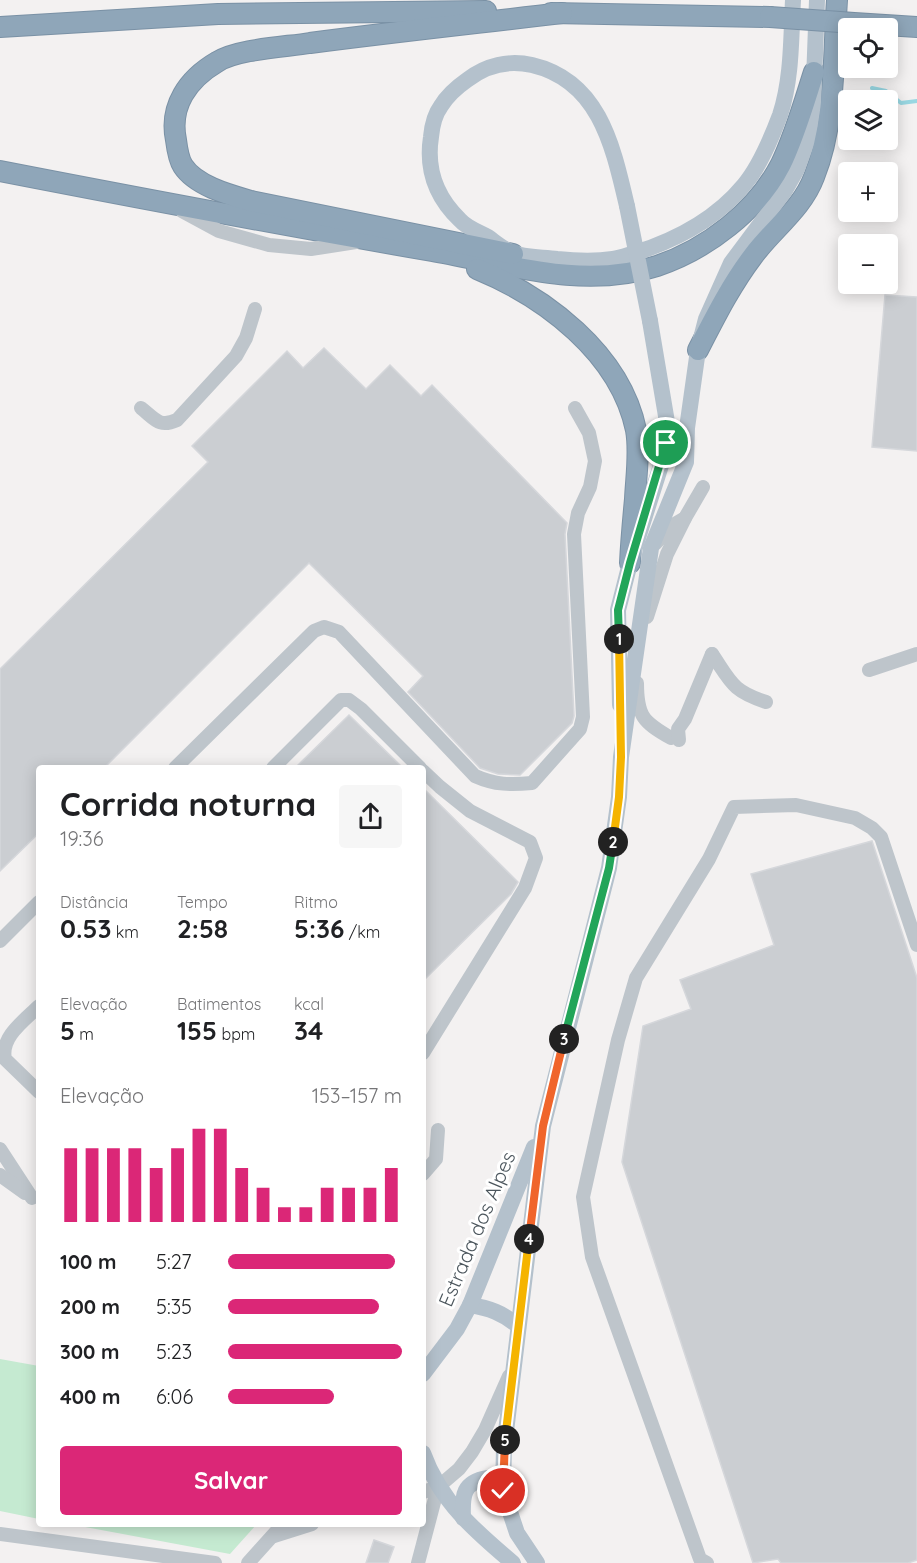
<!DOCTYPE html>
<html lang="pt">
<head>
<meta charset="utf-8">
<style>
	:root { --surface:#fff; --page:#f6f6f6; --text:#202124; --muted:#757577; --accent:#db2777 }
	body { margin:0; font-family:Quicksand,sans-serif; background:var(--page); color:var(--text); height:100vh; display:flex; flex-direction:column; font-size:22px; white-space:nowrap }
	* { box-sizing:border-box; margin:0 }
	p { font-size:20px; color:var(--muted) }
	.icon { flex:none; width:33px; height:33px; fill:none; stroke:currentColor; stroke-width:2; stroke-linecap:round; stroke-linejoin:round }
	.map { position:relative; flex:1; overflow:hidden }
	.side { position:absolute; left:36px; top:765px; width:390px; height:762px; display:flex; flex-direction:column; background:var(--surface); border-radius:6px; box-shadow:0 3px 15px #0003 }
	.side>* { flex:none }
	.tools { position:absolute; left:838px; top:18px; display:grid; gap:12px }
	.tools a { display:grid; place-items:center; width:60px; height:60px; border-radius:6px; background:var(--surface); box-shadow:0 3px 15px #0003; font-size:30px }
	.pin { position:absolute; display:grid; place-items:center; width:51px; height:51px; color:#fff; margin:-26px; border:3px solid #fff; border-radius:50%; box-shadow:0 2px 6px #0007 }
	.km { position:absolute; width:30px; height:30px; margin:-15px; border-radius:50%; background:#222; color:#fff; font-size:16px; line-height:30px; text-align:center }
	.round { display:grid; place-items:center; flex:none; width:63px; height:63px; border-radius:6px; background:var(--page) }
	.overview { display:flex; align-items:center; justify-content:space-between; height:102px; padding:0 24px }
	h1 { font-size:33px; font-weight:700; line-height:45px }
	.stats { display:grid; grid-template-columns:repeat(3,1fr); gap:9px; height:102px; padding:6px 24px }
	.stats div { display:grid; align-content:center }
	.stats b { font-size:26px; font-weight:700 }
	.stats small { font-size:16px; font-weight:400 }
	.stats p { font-size:16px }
	.chart { height:168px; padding:12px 24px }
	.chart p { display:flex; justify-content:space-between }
	.chart svg { width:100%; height:108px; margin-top:6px; stroke:var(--accent); stroke-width:6 }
	.primary-button { display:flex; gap:12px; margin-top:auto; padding:12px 24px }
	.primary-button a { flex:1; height:69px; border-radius:6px; background:var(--accent); color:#fff; font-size:24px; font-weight:700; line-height:69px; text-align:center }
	ul { padding:0 24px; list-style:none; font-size:20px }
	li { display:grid; grid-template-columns:96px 72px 1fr; align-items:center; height:45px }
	li i { height:15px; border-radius:8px; background:var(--accent) }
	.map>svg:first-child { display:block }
	.green { fill:#c5ead1 }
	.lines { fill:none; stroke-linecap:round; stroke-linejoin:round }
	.stream { stroke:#98d7e2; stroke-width:4 }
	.building { fill:#cbced2; stroke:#d5d7db; stroke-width:1.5 }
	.highway-casing { stroke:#7a91a5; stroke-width:22 }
	.minor { stroke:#bec5cb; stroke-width:14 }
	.major { stroke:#b4c1cc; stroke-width:16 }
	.highway { stroke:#8fa6b9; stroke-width:20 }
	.highway-bridge-casing { stroke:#7a91a5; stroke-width:22; stroke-linecap:butt }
	.major-bridge { stroke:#b4c1cc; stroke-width:16 }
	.highway-bridge { stroke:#8fa6b9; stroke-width:20 }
	.split-1-casing { stroke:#fff; stroke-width:12 }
	.split-2-casing { stroke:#fff; stroke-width:12 }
	.split-3-casing { stroke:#fff; stroke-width:12 }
	.split-4-casing { stroke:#fff; stroke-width:12 }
	.split-5-casing { stroke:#fff; stroke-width:12 }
	.split-6-casing { stroke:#fff; stroke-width:12 }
	.split-1 { stroke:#22a559; stroke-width:8 }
	.split-2 { stroke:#f5b400; stroke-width:8 }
	.split-3 { stroke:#22a559; stroke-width:8 }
	.split-4 { stroke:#f0652b; stroke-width:8 }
	.split-5 { stroke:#f5b400; stroke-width:8 }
	.split-6 { stroke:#f0652b; stroke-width:8 }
	.labels { text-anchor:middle; stroke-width:6; stroke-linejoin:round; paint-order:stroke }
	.street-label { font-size:20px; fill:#4b555c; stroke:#fff }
</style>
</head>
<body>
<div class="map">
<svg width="917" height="1563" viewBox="0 0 917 1563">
	<rect width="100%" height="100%" fill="#f3f1f1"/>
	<!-- green -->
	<g class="green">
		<path d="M0 1359 39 1366V1519L0 1511Z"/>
		<path d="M69 1524H257L230 1554Z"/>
	</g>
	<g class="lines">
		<!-- stream -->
		<path class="stream" d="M872 88 886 91 901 103 917 101"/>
	</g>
	<!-- building -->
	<g class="building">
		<path d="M885 295 917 297V451L872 447Z"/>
		<path d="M324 348 366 389 390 365 421 396 432 385 567 523 565 534 574 716 572 723 520 775 498 774 480 768 408 692 423 676 309 563 104 768H39V833L0 871V669L208 462 192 446 287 351 303 368Z"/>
		<path d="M349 715 403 768H295Z"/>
		<path d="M423 788 518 882 511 894 423 981Z"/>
		<path d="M872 841 917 978V1560L908 1563H781L778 1559 753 1563 622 1162 643 1026 691 1009 680 980 774 945 751 874Z"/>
		<path d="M374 1540 394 1547 388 1563H366Z"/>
	</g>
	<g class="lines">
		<!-- highway casing -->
		<g class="highway-casing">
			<g id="highway">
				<path d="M551 13 770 17"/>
				<path d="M854 23 917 27"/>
				<path d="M0 27 218 14 486 11"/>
				<path d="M0 171C144 199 288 226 432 251 505 264 584 290 657 266 707 249 757 211 781 164 795 135 804 103 814 72"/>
				<path d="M513 254 251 201C230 195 196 186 183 166 179 160 177 148 176 140 169 106 188 79 217 62 237 49 285 47 310 43 394 32 478 23 562 13"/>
				<path d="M477 269C545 297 620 353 636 430 640 452 636 477 635 499 633 520 631 542 630 563"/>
				<path d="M698 350C715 317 731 285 753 256 773 229 802 209 814 177 836 122 833 58 837 0"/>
			</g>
		</g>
		<!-- minor -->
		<g class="minor">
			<path d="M182 211 219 231 269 245 311 249 356 242"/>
			<path d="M141 408C155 419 159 428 177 420L236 356 246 338 255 309"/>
			<path d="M655 544 673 525 685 518 703 487"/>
			<path d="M647 617 667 554 685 518"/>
			<path d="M712 654C731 682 732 691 766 702"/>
			<path d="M869 670 917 654"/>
			<path d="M637 683C637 716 643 722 671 738"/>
			<path d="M679 740 678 729 685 719 712 654"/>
			<path d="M175 768 314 631 324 627 339 632 475 776C495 785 511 785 532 783L580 729 583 717 574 534 578 513 590 487 595 461 589 433 575 408"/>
			<path d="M273 768 341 700H349L361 709 420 768"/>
			<path d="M423 771 440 787 470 811 530 842 536 858 525 888 423 1053"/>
			<path d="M0 941 39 902"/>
			<path d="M39 1006C25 1020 0 1037 5 1059L39 1092"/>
			<path d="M0 1149 32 1198"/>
			<path d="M423 1174 436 1159 438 1130"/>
			<path d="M0 1175 25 1193"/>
			<path d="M423 1492 438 1487"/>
			<path d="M0 1534 215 1563"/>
			<path d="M274 1536 312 1524"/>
			<path d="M248 1563 283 1524"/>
			<path d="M418 1563 438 1487 459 1469 472 1452 485 1430 509 1376"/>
			<path d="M707 1563 700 1559 592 1257 583 1197 618 1040 636 978 709 859 734 807 796 805 855 818 872 828 881 837 917 945"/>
		</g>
		<!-- major -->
		<g class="major">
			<path d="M627 206C613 147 600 81 532 65 509 60 486 65 467 80 457 87 447 96 441 106 435 114 432 126 431 137 426 169 436 197 460 220 467 228 479 232 488 237 495 242 503 249 511 252 523 258 543 257 557 259 575 261 594 262 613 259 620 258 628 255 635 253 676 240 716 219 744 185 760 166 771 139 780 115 792 79 791 37 793 0"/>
			<path d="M620 705 618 610 630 563 663 459 668 428 650 321"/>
			<path d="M470 1305C489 1308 503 1313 518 1326"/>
			<path d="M423 1374 457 1329 470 1305 534 1147"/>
			<path d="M423 1453C440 1501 475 1531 513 1563"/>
			<path d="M463 1518C462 1495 463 1482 488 1478L496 1483 503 1491"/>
			<path d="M537 1563 517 1533 503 1491 504 1448 543 1126 609 868 619 797 621 757 651 548 686 462 687 428 698 350 706 319 731 263 784 192 797 169 808 139 813 107 817 0"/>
		</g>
		<!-- highway -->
		<use href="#highway" class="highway"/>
		<!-- highway-bridge casing -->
		<g class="highway-bridge-casing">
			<path id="highway-bridge" d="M770 17 854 23"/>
		</g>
		<!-- major-bridge -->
		<path class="major-bridge" d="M627 206 650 321"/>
		<!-- highway-bridge -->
		<use href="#highway-bridge" class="highway-bridge"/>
	</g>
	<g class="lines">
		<!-- split-1 casing -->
		<g class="split-1-casing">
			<path id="split-1" d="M619 639 618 610 630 563 666 443"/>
		</g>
		<!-- split-2 casing -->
		<g class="split-2-casing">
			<path id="split-2" d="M613 842 619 797 621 757 619 639"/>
		</g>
		<!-- split-3 casing -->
		<g class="split-3-casing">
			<path id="split-3" d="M564 1039 609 868 613 842"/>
		</g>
		<!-- split-4 casing -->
		<g class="split-4-casing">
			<path id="split-4" d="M529 1239 543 1126 564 1039"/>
		</g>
		<!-- split-5 casing -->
		<g class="split-5-casing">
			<path id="split-5" d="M505 1440 529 1239"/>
		</g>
		<!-- split-6 casing -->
		<g class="split-6-casing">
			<path id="split-6" d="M503 1491 505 1440"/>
		</g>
		<!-- split-1 -->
		<use href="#split-1" class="split-1"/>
		<!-- split-2 -->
		<use href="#split-2" class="split-2"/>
		<!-- split-3 -->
		<use href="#split-3" class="split-3"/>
		<!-- split-4 -->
		<use href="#split-4" class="split-4"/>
		<!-- split-5 -->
		<use href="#split-5" class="split-5"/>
		<!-- split-6 -->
		<use href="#split-6" class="split-6"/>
	</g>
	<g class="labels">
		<!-- street labels -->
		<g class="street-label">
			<text transform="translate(477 1229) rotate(-67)" y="7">Estrada dos Alpes</text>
		</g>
	</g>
</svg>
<div class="tools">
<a><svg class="icon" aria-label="locate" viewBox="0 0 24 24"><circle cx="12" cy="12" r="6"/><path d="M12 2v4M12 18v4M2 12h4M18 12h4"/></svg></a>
<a><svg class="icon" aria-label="layers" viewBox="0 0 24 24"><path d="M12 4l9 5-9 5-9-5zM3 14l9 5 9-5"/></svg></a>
<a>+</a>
<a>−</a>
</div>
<div class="pin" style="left:666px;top:443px;background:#1e9e55"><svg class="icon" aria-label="arrive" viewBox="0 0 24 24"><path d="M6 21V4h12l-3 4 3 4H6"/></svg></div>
<div class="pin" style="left:503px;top:1491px;background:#d93025"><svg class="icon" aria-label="check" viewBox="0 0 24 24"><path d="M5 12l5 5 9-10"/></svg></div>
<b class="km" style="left:619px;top:639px">1</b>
<b class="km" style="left:613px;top:842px">2</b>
<b class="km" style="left:564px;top:1039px">3</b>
<b class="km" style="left:529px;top:1239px">4</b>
<b class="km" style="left:505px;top:1440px">5</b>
<section class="side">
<div class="overview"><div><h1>Corrida noturna</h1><p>19:36</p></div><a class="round"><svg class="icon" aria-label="share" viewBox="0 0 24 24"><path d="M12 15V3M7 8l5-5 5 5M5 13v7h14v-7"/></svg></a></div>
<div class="stats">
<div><p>Distância</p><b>0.53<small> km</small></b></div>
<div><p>Tempo</p><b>2:58</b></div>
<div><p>Ritmo</p><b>5:36<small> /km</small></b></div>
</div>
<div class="stats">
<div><p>Elevação</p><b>5<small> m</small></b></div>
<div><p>Batimentos</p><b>155<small> bpm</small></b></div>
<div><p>kcal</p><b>34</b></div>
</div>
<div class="chart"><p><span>Elevação</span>153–157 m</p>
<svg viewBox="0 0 160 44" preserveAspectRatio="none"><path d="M5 44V14M15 44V14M25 44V14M35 44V14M45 44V22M55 44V14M65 44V6M75 44V6M85 44V22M95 44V30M105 44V38M115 44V38M125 44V30M135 44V30M145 44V30M155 44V22"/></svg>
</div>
<ul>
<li><b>100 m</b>5:27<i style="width:96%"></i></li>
<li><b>200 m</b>5:35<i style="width:87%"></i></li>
<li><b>300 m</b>5:23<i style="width:100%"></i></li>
<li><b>400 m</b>6:06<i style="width:61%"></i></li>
</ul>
<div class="primary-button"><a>Salvar</a></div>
</section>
</div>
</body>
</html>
